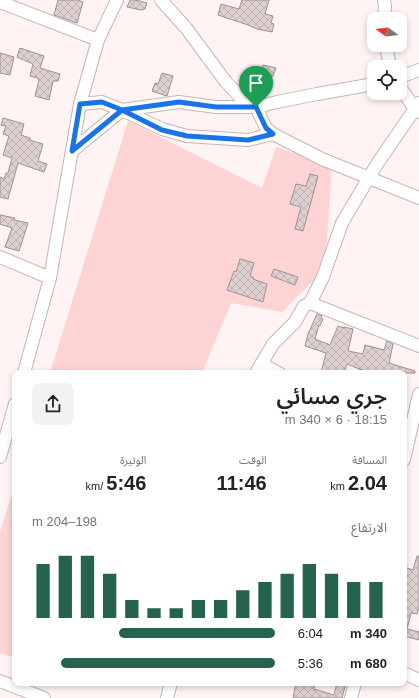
<!DOCTYPE html>
<html lang="ar">
<head>
<meta charset="utf-8">
<style>
	:root { --surface:#fff; --page:#f2f2f2; --text:#222; --muted:#767676; --accent:#25634f }
	body { margin:0; font-family:Helvetica,"Noto Sans Arabic",sans-serif; background:var(--page); color:var(--text); direction:rtl; height:100vh; display:flex; flex-direction:column; font-size:15px; white-space:nowrap }
	* { box-sizing:border-box; margin:0 }
	p { font-size:13px; color:var(--muted) }
	.icon { flex:none; width:22px; height:22px; fill:none; stroke:currentColor; stroke-width:2; stroke-linecap:round; stroke-linejoin:round }
	.map { position:relative; flex:1; overflow:hidden; direction:ltr }
	.side { position:absolute; left:12px; top:370px; width:395px; height:316px; display:flex; flex-direction:column; background:var(--surface); border-radius:8px; box-shadow:0 2px 6px #0003; direction:rtl }
	.side>* { flex:none }
	.needle { width:26px; rotate:284deg }
	.buttons { position:absolute; left:367px; top:12px; display:grid; gap:8px }
	.buttons a { display:grid; place-items:center; width:40px; height:40px; border-radius:8px; background:var(--surface); box-shadow:0 2px 6px #0003; font-size:20px }
	.pin { position:absolute; display:grid; place-items:center; width:34px; height:34px; color:#fff; margin:-41px -17px; border-radius:50% 50% 50% 0; rotate:-45deg; box-shadow:0 0 4px #0007 }
	.pin .icon { rotate:45deg }
	.round { display:grid; place-items:center; flex:none; width:42px; height:42px; border-radius:8px; background:var(--page) }
	.headline { display:flex; align-items:center; justify-content:space-between; height:68px; padding:0 20px }
	h1 { font-size:22px; font-weight:600; line-height:30px }
	.figures { display:grid; grid-template-columns:repeat(3,1fr); gap:6px; height:68px; padding:4px 20px }
	.figures div { display:grid; align-content:center }
	.figures b { font-size:20px; font-weight:600 }
	.figures small { font-size:11px; font-weight:400 }
	.figures p { font-size:11px }
	.chart { height:112px; padding:8px 20px }
	.chart p { display:flex; justify-content:space-between }
	.chart svg { width:100%; height:72px; margin-top:4px; stroke:var(--accent); stroke-width:6 }
	ul { padding:0 20px; list-style:none; font-size:13px }
	li { display:grid; grid-template-columns:64px 48px 1fr; align-items:center; height:30px }
	li i { height:10px; border-radius:5px; background:var(--accent) }
	.map>svg:first-child { display:block }
	.green { fill:#fdd3d3 }
	.building { fill:url(#building-cross-hatch); stroke:#9e9191 }
	.lines { fill:none; stroke-linecap:round; stroke-linejoin:round }
	.minor-casing { stroke:#c3b6b6; stroke-width:14 }
	.minor { stroke:#fff; stroke-width:12 }
	.route-casing { stroke:#fff; stroke-width:8 }
	.route { stroke:#1a73e8; stroke-width:5 }
</style>
</head>
<body>
<div class="map">
<svg width="419" height="698" viewBox="0 0 419 698">
	<defs>
		<pattern id="building-cross-hatch" width="8" height="8" patternUnits="userSpaceOnUse"><rect width="8" height="8" fill="#ded0cf"/><path d="M0 0l8 8M0 8l8-8" fill="none" stroke="#bfb2b2"/></pattern>
	</defs>
	<rect width="100%" height="100%" fill="#fff3f3"/>
	<!-- green -->
	<g class="green">
		<path d="M128 121 262 188 276 147 332 166 325 269 282 312 231 303 202 373H50Z"/>
		<path d="M15 484V658L0 653V532Z"/>
	</g>
	<!-- building -->
	<g class="building">
		<path d="M58 0H77L83 2 77 23 54 15Z"/>
		<path d="M130 0H136L147 3 145 9 141 10 127 7Z"/>
		<path d="M242 0H269L265 14 273 16 271 23 274 24 272 32 257 29 248 25 218 15 221 4 239 9Z"/>
		<path d="M20 48 44 56 40 68 60 74 58 81H53L49 100 35 96 39 80 38 79V78L30 76 33 64 17 57Z"/>
		<path d="M0 53 14 57 10 75 0 73Z"/>
		<path d="M263 65 276 68 273 76 270 75 264 96 250 92 257 70 261 71Z"/>
		<path d="M162 73 173 76 167 96 152 91 155 83 158 84Z"/>
		<path d="M3 118 24 124 21 135 30 138V140L43 144 38 161 47 164 44 172 18 163 8 199 0 197V177L4 179 6 173H8L12 158 3 155 9 136 3 134 6 126 1 125Z"/>
		<path d="M310 174 318 176 303 231 295 229 301 207 290 204 296 184 306 186Z"/>
		<path d="M0 215 15 218 14 220 28 223 19 251 5 247 12 228 0 224Z"/>
		<path d="M240 259 254 263 250 276 254 278 253 279 267 284 263 302 227 290 234 271 236 272Z"/>
		<path d="M274 269 298 277 295 285 271 276Z"/>
		<path d="M317 314 322 316 321 318 323 319 320 326 319 325 315 339 330 345 338 326 344 328V327L353 329 348 351 363 354 365 345 384 350 387 341 393 344 389 363 415 371V373H369L347 364 344 373H321L326 353 305 346 308 334Z"/>
		<path d="M417 556H419V610H418L417 614 411 613 407 629 419 632V640L404 636V567L413 570Z"/>
		<path d="M296 683H315L314 689 334 695 337 683H346L342 698H293Z"/>
	</g>
	<g class="lines">
		<!-- minor casing -->
		<g class="minor-casing">
			<g id="minor">
				<path d="M0 2 98 40"/>
				<path d="M384 19 385 6 384 0"/>
				<path d="M386 45 390 67"/>
				<path d="M400 77 419 70"/>
				<path d="M400 87 415 109 419 112"/>
				<path d="M80 104 102 102 122 110 179 102 216 107H256L277 102 317 94 374 84"/>
				<path d="M273 134 322 159 419 198"/>
				<path d="M72 151 122 110 162 129 187 136 248 140 273 134 266 128 256 107 248 105 226 82 186 28 161 0"/>
				<path d="M0 257 50 278"/>
				<path d="M310 303 323 277 342 223 377 164 419 103"/>
				<path d="M261 364 279 373"/>
				<path d="M24 373 50 278 80 104 98 40 117 0"/>
				<path d="M256 373 273 344 295 322 304 306 310 303 419 346"/>
				<path d="M0 457 15 404"/>
				<path d="M404 460 419 394"/>
				<path d="M404 673 419 680"/>
				<path d="M0 681 44 698"/>
				<path d="M167 698 171 683"/>
				<path d="M351 698 355 683"/>
			</g>
		</g>
		<!-- minor -->
		<use href="#minor" class="minor"/>
	</g>
	<g class="lines">
		<!-- route casing -->
		<g class="route-casing">
			<path id="route" d="M256 107H216L179 102 122 110 72 151 80 104 102 102 122 110 162 130 187 136 248 140 273 134 266 128 256 107"/>
		</g>
		<!-- route -->
		<use href="#route" class="route"/>
	</g>
</svg>
<div class="buttons">
<a><svg class="needle" viewBox="-14 -14 28 28"><path d="M0-13l5 13h-10z" fill="#e53935"/><path d="M0 13l5-13h-10z" fill="#767676"/></svg></a>
<a><svg class="icon" aria-label="locate" viewBox="0 0 24 24"><circle cx="12" cy="12" r="6"/><path d="M12 2v4M12 18v4M2 12h4M18 12h4"/></svg></a>
</div>
<div class="pin" style="left:256px;top:107px;background:#1e9e55"><svg class="icon" aria-label="arrive" viewBox="0 0 24 24"><path d="M6 21V4h12l-3 4 3 4H6"/></svg></div>
<section class="side">
<div class="headline"><div><h1>جري مسائي</h1><p>18:15 · 6 × 340 m</p></div><a class="round"><svg class="icon" aria-label="share" viewBox="0 0 24 24"><path d="M12 15V3M7 8l5-5 5 5M5 13v7h14v-7"/></svg></a></div>
<div class="figures">
<div><p>المسافة</p><b>2.04<small> km</small></b></div>
<div><p>الوقت</p><b>11:46</b></div>
<div><p>الوتيرة</p><b>5:46<small> /km</small></b></div>
</div>
<div class="chart"><p><span>الارتفاع</span>198–204 m</p>
<svg viewBox="0 0 160 44" preserveAspectRatio="none"><path d="M5 44V11M15 44V6M25 44V6M35 44V17M45 44V33M55 44V38M65 44V38M75 44V33M85 44V33M95 44V27M105 44V22M115 44V17M125 44V11M135 44V17M145 44V22M155 44V22"/></svg>
</div>
<ul>
<li><b>340 m</b>6:04<i style="width:64%"></i></li>
<li><b>680 m</b>5:36<i style="width:88%"></i></li>
</ul>
</section>
</div>
</body>
</html>
